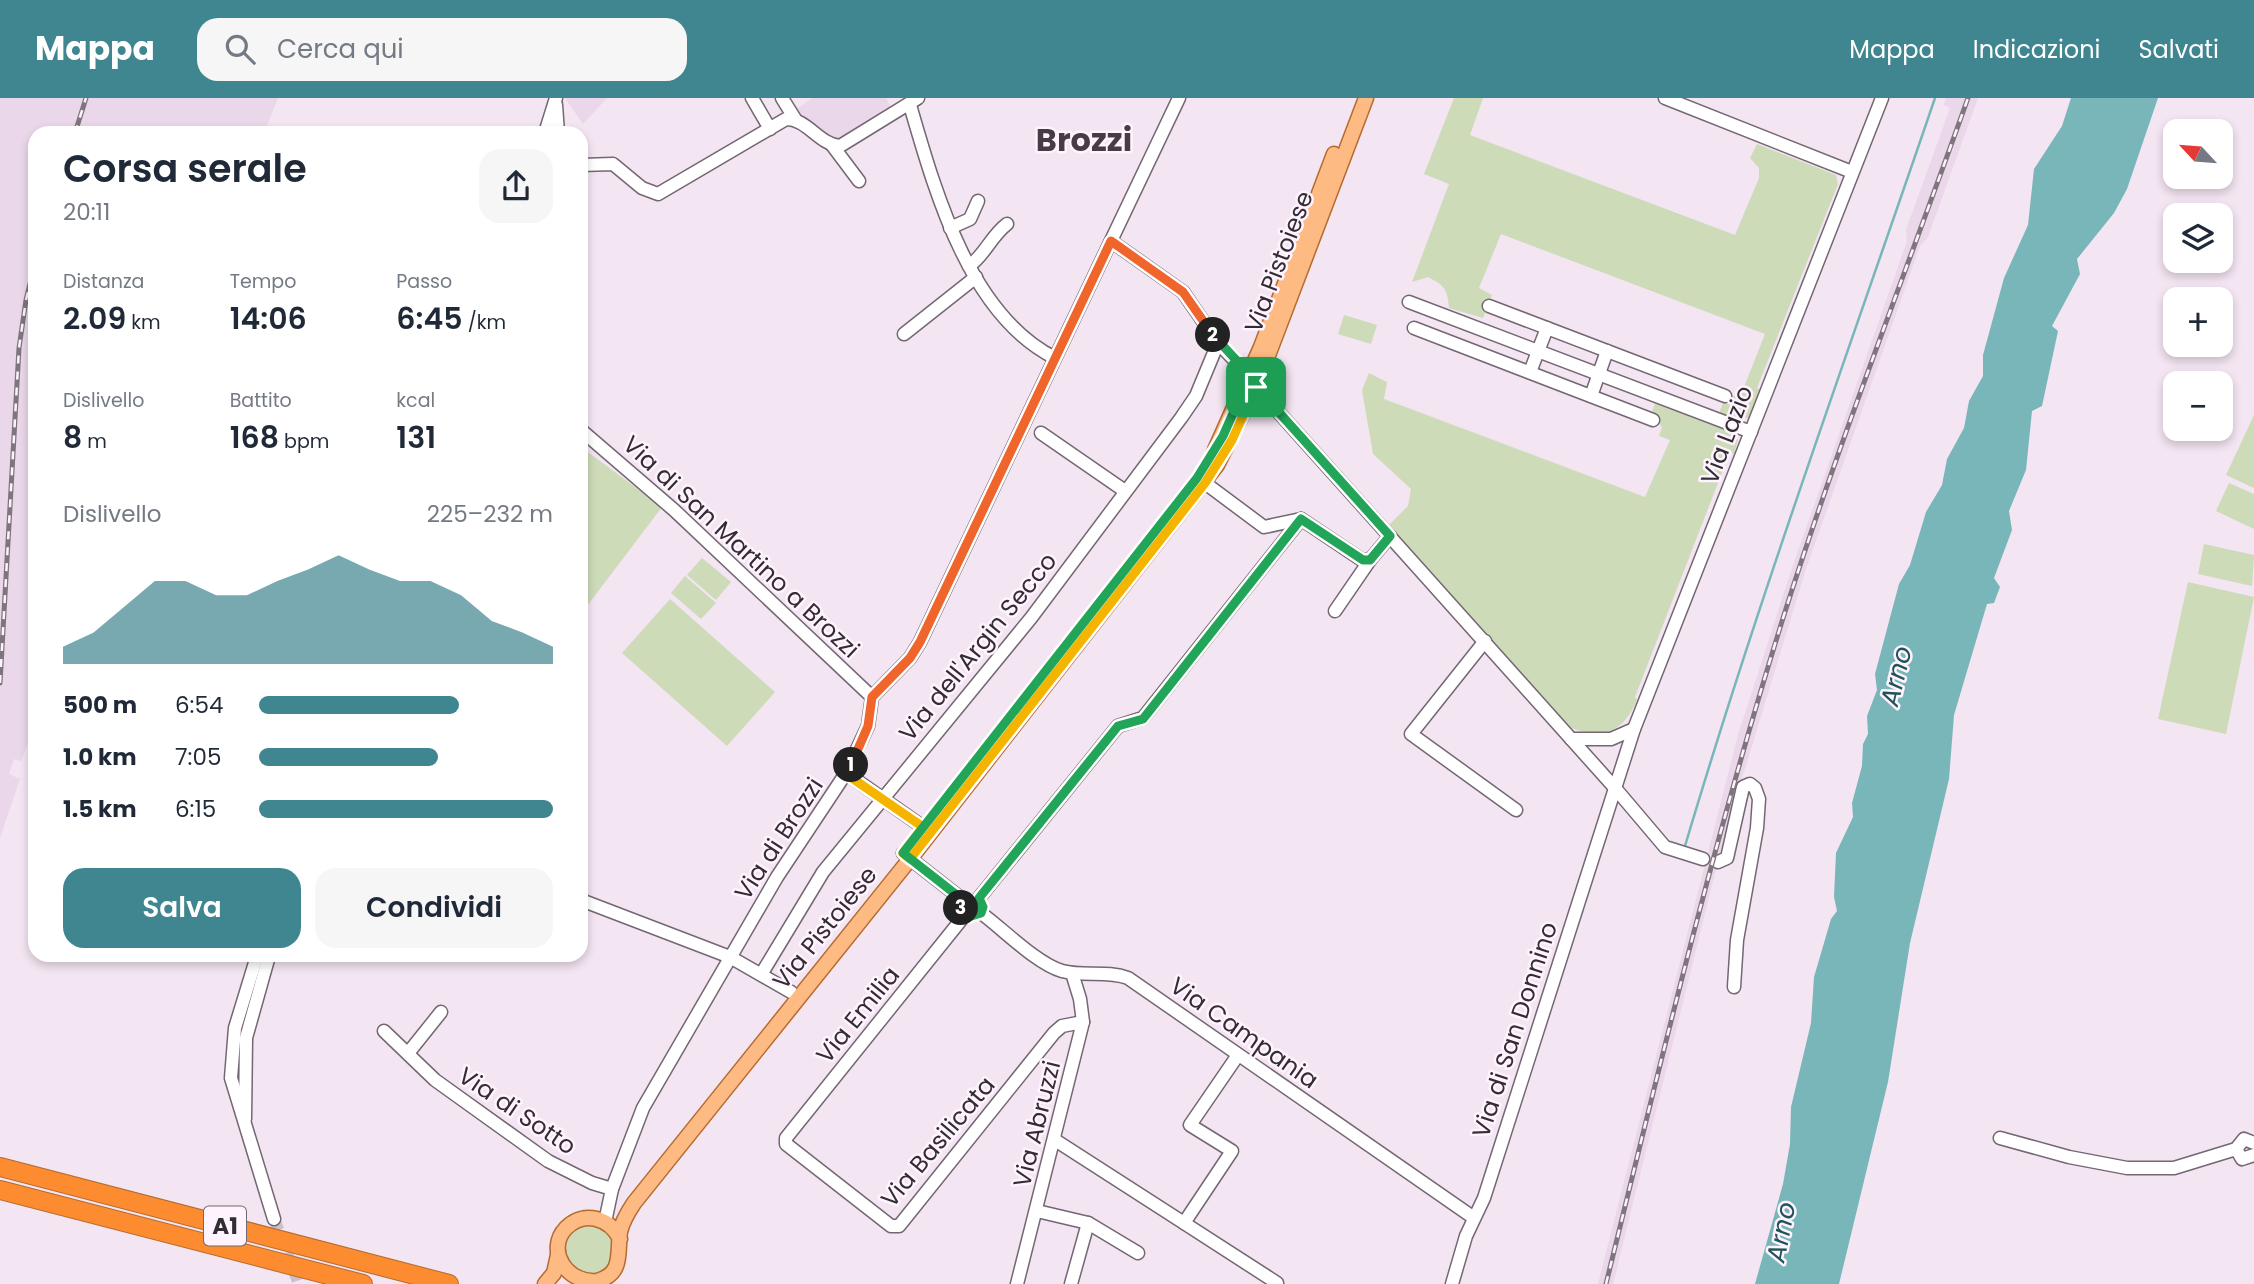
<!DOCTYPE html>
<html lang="it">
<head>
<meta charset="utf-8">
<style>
	:root { --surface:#fff; --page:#f6f6f7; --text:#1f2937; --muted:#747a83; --accent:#3f8690 }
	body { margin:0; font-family:Poppins,sans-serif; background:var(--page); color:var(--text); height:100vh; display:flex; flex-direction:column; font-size:26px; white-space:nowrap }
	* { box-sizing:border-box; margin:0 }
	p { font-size:23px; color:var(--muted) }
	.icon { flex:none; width:38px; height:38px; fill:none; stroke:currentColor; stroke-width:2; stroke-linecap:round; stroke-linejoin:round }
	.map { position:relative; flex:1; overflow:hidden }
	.details { position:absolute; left:28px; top:28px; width:560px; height:836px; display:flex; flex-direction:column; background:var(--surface); border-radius:21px; box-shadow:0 4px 10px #0003 }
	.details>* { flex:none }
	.needle { width:46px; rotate:296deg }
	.buttons { position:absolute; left:2163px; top:21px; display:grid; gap:14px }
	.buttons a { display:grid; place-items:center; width:70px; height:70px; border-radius:14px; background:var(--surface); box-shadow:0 4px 10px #0003; font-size:35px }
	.pin { position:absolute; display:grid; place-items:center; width:60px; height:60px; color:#fff; margin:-30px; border-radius:14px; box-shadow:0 4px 10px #0006 }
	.km { position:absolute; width:35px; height:35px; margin:-18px; border-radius:50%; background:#222; color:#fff; font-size:19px; line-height:35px; text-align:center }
	.round { display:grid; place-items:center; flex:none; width:74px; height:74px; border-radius:21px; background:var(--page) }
	.head { display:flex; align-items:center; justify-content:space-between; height:119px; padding:0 35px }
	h1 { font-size:38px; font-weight:600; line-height:52px }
	.figures { display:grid; grid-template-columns:repeat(3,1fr); gap:10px; height:119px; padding:7px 35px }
	.figures div { display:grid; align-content:center }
	.figures b { font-size:30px; font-weight:600 }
	.figures small { font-size:19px; font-weight:400 }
	.figures p { font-size:19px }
	.chart { height:196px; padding:14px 35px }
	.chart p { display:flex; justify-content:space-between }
	.chart svg { width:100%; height:126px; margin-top:7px; fill:var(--accent); opacity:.7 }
	.primary-button { display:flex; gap:14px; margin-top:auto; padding:14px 35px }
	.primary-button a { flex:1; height:80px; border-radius:21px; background:var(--accent); color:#fff; font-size:28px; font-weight:600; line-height:80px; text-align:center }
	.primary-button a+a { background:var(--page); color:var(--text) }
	ul { padding:0 35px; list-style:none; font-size:23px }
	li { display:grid; grid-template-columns:112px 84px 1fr; align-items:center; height:52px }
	li i { height:18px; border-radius:9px; background:var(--accent) }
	header { display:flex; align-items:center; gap:42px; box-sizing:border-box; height:98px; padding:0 35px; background:var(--accent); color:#fff }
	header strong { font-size:33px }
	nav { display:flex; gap:38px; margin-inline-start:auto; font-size:24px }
	.search { width:490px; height:63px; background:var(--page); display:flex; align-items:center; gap:18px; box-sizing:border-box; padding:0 24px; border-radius:21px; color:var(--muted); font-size:26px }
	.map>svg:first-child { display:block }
	.built { fill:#ead7e9 }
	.green { fill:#cddbb9 }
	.water { fill:#79b6b9 }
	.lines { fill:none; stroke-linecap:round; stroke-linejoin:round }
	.stream { stroke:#79b6b9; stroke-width:2.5 }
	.minor-tunnel { stroke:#ccc0cc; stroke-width:12; stroke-dasharray:12 6; stroke-linecap:butt }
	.minor-casing { stroke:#736772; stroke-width:15 }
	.major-casing { stroke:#b56b30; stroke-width:17 }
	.highway-casing { stroke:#b56b30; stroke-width:20 }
	.minor { stroke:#fff; stroke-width:12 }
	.major { stroke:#fdba82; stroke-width:14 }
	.highway { stroke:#fc8c2f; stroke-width:18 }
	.rail-casing { stroke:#7e757d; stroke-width:5 }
	.rail { stroke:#fef3fe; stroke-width:2.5; stroke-dasharray:8; stroke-linecap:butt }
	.split-1-casing { stroke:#fff; stroke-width:14 }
	.split-2-casing { stroke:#fff; stroke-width:14 }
	.split-3-casing { stroke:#fff; stroke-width:14 }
	.split-4-casing { stroke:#fff; stroke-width:14 }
	.split-1 { stroke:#f5b400; stroke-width:9 }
	.split-2 { stroke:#f0652b; stroke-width:9 }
	.split-3 { stroke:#22a559; stroke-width:9 }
	.split-4 { stroke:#22a559; stroke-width:9 }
	.labels { text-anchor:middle; stroke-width:5; stroke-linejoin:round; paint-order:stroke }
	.shield { fill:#fef3fe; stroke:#6f686f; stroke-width:2 }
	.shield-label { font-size:23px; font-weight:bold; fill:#322d32 }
	.street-label { font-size:24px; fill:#322d32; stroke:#fef3fe }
	.water-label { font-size:26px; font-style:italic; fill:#1f5457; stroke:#fef3fe }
	.district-label { font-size:32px; font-weight:bold; fill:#473c46; stroke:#fef3fe }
</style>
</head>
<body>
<header>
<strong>Mappa</strong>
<div class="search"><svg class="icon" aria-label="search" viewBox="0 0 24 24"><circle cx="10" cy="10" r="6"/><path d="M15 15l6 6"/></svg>Cerca qui</div>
<nav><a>Mappa</a><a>Indicazioni</a><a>Salvati</a></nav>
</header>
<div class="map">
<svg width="2254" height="1186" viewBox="0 0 2254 1186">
	<rect width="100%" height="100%" fill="#f3e5f2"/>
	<!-- built -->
	<g class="built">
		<path d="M0 0H278L264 35H35V628L21 663 14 661 9 676 20 681 0 740Z"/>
		<path d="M565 0H607L583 26Z"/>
		<path d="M812 0H886L892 11 835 45 827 43 794 13Z"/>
		<path d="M1946 0H1978L1928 139 1920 148 1805 474 1723 743 1613 1186H1598L1738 637 1792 470 1907 143 1906 132 1950 10 1944 7Z"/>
	</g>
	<!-- green -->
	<g class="green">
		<path d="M1454 0H1483L1470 37 1735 137 1759 80V70L1750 60 1757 46 1836 77 1838 86 1757 290 1761 292 1749 320 1734 319 1729 332 1738 342 1734 356 1730 354 1635 599 1637 602C1622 637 1600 642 1566 628L1388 428 1408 408 1411 391 1373 356 1362 292 1369 275 1387 284 1384 301 1645 399 1670 342 1659 338 1662 329 1651 317 1655 305 1714 328 1725 300 1739 297 1744 289 1765 236 1501 136 1479 190 1492 197 1483 220 1449 210C1448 192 1444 187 1428 179L1412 184 1449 86 1424 76Z"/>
		<path d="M1344 217 1377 227 1371 246 1338 236Z"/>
		<path d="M2254 317V390L2226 377Z"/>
		<path d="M581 349 662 409 581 516Z"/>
		<path d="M2229 385 2254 396V431L2216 413Z"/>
		<path d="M2204 446 2254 457 2252 488 2198 476Z"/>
		<path d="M702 460 731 484 716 502 687 477Z"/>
		<path d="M685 478 716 505 701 521 671 495Z"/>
		<path d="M2188 484 2254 499 2226 636 2158 621Z"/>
		<path d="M670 501 775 594 727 648 622 555Z"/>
		<circle cx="589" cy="1152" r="24"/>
	</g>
	<!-- water -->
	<path class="water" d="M2071 0H2158L2127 91 2114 115 2077 161 2080 176 2052 228 2058 233 2042 308 2032 313 2026 372 2009 413 2012 432 1994 480 2000 489 1994 505 1987 506 1954 617 1949 681 1910 845 1888 984 1839 1186H1755L1783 1086 1790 1046 1791 1009 1811 925 1814 879 1831 821 1837 813 1834 799 1836 755 1853 719 1852 705 1862 668 1863 646 1868 636 1867 618 1877 592 1875 576 1899 486 1910 467 1926 414 1942 387 1947 361 1964 330 1969 303 1983 278V257L2004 180 2028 127 2034 71 2062 28Z"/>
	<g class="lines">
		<!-- stream -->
		<path class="stream" d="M1685 748C1760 496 1850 249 1935 0"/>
		<!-- minor-tunnel -->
		<path class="minor-tunnel" d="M274 1121 299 1186"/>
		<!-- minor casing -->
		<g class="minor-casing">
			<g id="minor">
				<path d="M752 0 770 31"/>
				<path d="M782 0 795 21"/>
				<path d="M1665 0 1852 74"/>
				<path d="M556 7 558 35"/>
				<path d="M910 7C935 93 969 217 1055 260"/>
				<path d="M545 35 556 0"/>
				<path d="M832 47 859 83"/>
				<path d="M581 67 613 66 642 90 658 96 786 21C808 21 818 46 840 48L918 0"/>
				<path d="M950 130 970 121 978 103"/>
				<path d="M1111 143 1183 194 1218 245 1249 277"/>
				<path d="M969 168C985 157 991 138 1007 126"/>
				<path d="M1409 204 1751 334"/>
				<path d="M1489 208 1725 298"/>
				<path d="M1414 230 1653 322"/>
				<path d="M904 236 976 179"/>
				<path d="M1530 274 1547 230"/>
				<path d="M1256 289 1615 690 1665 749 1703 761"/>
				<path d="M1591 298 1607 253"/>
				<path d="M581 332 674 412 872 599"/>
				<path d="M1041 335 1125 393"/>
				<path d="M1205 385 1264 429 1301 421 1362 462H1370L1390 438"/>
				<path d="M1335 513 1370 462"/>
				<path d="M1485 543 1411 636 1516 712"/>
				<path d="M1571 641H1611L1634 631"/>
				<path d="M846 675 923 729"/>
				<path d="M903 755 963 802"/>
				<path d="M1718 764 1727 760 1743 689 1750 686 1755 690 1759 701 1757 730 1737 842 1734 889"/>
				<path d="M979 800 1118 628 1143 620 1301 421"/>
				<path d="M581 802 730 859 791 894"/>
				<path d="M981 815C1003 831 1037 866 1062 873 1084 879 1107 872 1128 880L1474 1120"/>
				<path d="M965 817 786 1040V1046L891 1128H899L1054 935 1062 928 1083 924"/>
				<path d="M257 858 235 930 231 980 274 1121"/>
				<path d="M762 875 823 774 1031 520 1181 320 1196 298 1218 245"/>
				<path d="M384 933 435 982 548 1063 592 1085 612 1091"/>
				<path d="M409 954 441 914"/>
				<path d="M245 1021 246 940 269 858"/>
				<path d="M2000 1040 2069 1059 2127 1070H2174L2236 1051 2244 1041 2254 1045"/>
				<path d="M1055 1042 1184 1125 1232 1053 1190 1027 1238 957"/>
				<path d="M2236 1051 2242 1061 2254 1057"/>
				<path d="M1037 1113 1088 1125 1138 1155"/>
				<path d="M605 1124 612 1091 643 1010 777 779 846 675 868 628 872 599 910 560 920 544 1179 0"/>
				<path d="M1184 1125 1277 1185"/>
				<path d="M1017 1186 1083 924 1080 901 1072 875"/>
				<path d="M1071 1186 1088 1125"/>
				<path d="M1452 1186 1466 1138 1484 1100 1634 631 1882 0"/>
			</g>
		</g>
		<!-- major casing -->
		<g class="major-casing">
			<g id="major">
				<path d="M1215 352 1261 249 1334 56"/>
				<path d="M620 1141C610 1120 584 1112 566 1130 545 1152 567 1186 597 1183 624 1176 617 1154 620 1134 622 1124 628 1114 634 1105L910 761 1217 367 1256 289 1366 0"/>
				<path d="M545 1186 554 1175 558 1157"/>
			</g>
		</g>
		<!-- highway casing -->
		<g class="highway-casing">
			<g id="highway">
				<path d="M0 1069 449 1186"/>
				<path d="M0 1092 363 1186"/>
			</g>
		</g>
		<!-- minor -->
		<use href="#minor" class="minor"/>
		<!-- major -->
		<use href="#major" class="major"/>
		<!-- highway -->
		<use href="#highway" class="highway"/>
		<!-- rail casing -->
		<g class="rail-casing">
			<g id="rail">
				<path d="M75 35 86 0"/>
				<path d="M0 585 19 250 26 202 35 165"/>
				<path d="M1606 1186C1661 962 1715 737 1784 517 1839 343 1907 172 1968 0"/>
			</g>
		</g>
		<!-- rail -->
		<use href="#rail" class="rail"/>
	</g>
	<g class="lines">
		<!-- split-1 casing -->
		<g class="split-1-casing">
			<path id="split-1" d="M851 667 846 676 923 729 903 755 910 761 1205 385 1232 342 1256 289"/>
		</g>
		<!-- split-2 casing -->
		<g class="split-2-casing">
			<path id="split-2" d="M851 667 868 628 872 599 910 560 920 544 1111 143 1183 194 1213 237"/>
		</g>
		<!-- split-3 casing -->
		<g class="split-3-casing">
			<path id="split-3" d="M961 810 963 802 903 755 1197 380 1223 338 1250 277 1213 237"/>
		</g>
		<!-- split-4 casing -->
		<g class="split-4-casing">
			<path id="split-4" d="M961 810 968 819 981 815 983 809 979 800 1118 628 1143 621 1301 421 1363 462H1370L1390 438 1256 289"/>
		</g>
		<!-- split-1 -->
		<use href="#split-1" class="split-1"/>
		<!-- split-2 -->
		<use href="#split-2" class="split-2"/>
		<!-- split-3 -->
		<use href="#split-3" class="split-3"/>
		<!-- split-4 -->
		<use href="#split-4" class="split-4"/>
	</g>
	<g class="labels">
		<!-- shield labels -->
		<rect class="shield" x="204" y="1108.5" width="42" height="39" rx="5"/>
		<g class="shield-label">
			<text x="225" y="1136">A1</text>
		</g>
		<!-- street labels -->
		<g class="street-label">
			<text transform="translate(1279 164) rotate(-69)" y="8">Via Pistoiese</text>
			<text transform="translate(1727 337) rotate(-69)" y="8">Via Lazio</text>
			<text transform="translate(741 449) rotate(43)" y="8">Via di San Martino a Brozzi</text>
			<text transform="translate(978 549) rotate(-51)" y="8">Via dell'Argin Secco</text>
			<text transform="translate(779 741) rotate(-57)" y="8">Via di Brozzi</text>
			<text transform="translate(825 830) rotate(-51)" y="8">Via Pistoiese</text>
			<text transform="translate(858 917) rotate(-51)" y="8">Via Emilia</text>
			<text transform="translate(1515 932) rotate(-72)" y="8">Via di San Donnino</text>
			<text transform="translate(1244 935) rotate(35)" y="8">Via Campania</text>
			<text transform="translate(517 1013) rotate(34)" y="8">Via di Sotto</text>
			<text transform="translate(1037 1026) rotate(-76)" y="8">Via Abruzzi</text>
			<text transform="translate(938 1044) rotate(-50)" y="8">Via Basilicata</text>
		</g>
		<!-- water labels -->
		<g class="water-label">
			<text transform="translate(1896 578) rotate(-76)" y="9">Arno</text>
			<text transform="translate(1781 1134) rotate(-79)" y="9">Arno</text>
		</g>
		<!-- district labels -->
		<g class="district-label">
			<text x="1084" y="53">Brozzi</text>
		</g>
	</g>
</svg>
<div class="buttons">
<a><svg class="needle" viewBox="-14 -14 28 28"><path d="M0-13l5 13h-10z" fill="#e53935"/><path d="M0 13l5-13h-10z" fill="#747a83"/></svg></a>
<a><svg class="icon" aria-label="layers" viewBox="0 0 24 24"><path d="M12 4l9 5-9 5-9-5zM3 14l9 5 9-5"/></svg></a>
<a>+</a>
<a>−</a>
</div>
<div class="pin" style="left:1256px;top:289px;background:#1e9e55"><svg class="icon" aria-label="arrive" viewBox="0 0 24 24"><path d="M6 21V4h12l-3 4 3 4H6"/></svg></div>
<b class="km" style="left:851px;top:667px">1</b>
<b class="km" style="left:1213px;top:237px">2</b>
<b class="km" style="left:961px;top:810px">3</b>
<section class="details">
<div class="head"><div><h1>Corsa serale</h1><p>20:11</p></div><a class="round"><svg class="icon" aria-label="share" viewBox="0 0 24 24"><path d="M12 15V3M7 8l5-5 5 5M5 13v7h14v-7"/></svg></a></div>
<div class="figures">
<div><p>Distanza</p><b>2.09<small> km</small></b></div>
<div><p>Tempo</p><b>14:06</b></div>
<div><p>Passo</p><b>6:45<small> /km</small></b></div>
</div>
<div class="figures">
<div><p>Dislivello</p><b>8<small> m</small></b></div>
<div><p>Battito</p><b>168<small> bpm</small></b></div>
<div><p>kcal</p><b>131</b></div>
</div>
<div class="chart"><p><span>Dislivello</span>225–232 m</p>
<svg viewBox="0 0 160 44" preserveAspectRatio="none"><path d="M0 44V38L10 33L20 24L30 15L40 15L50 20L60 20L70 15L80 11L90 6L100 11L110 15L120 15L130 20L140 29L150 33L160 38V44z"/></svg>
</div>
<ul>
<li><b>500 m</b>6:54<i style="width:68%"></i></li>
<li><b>1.0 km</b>7:05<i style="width:61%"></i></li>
<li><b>1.5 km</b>6:15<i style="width:100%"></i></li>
</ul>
<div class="primary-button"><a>Salva</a><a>Condividi</a></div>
</section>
</div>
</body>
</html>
